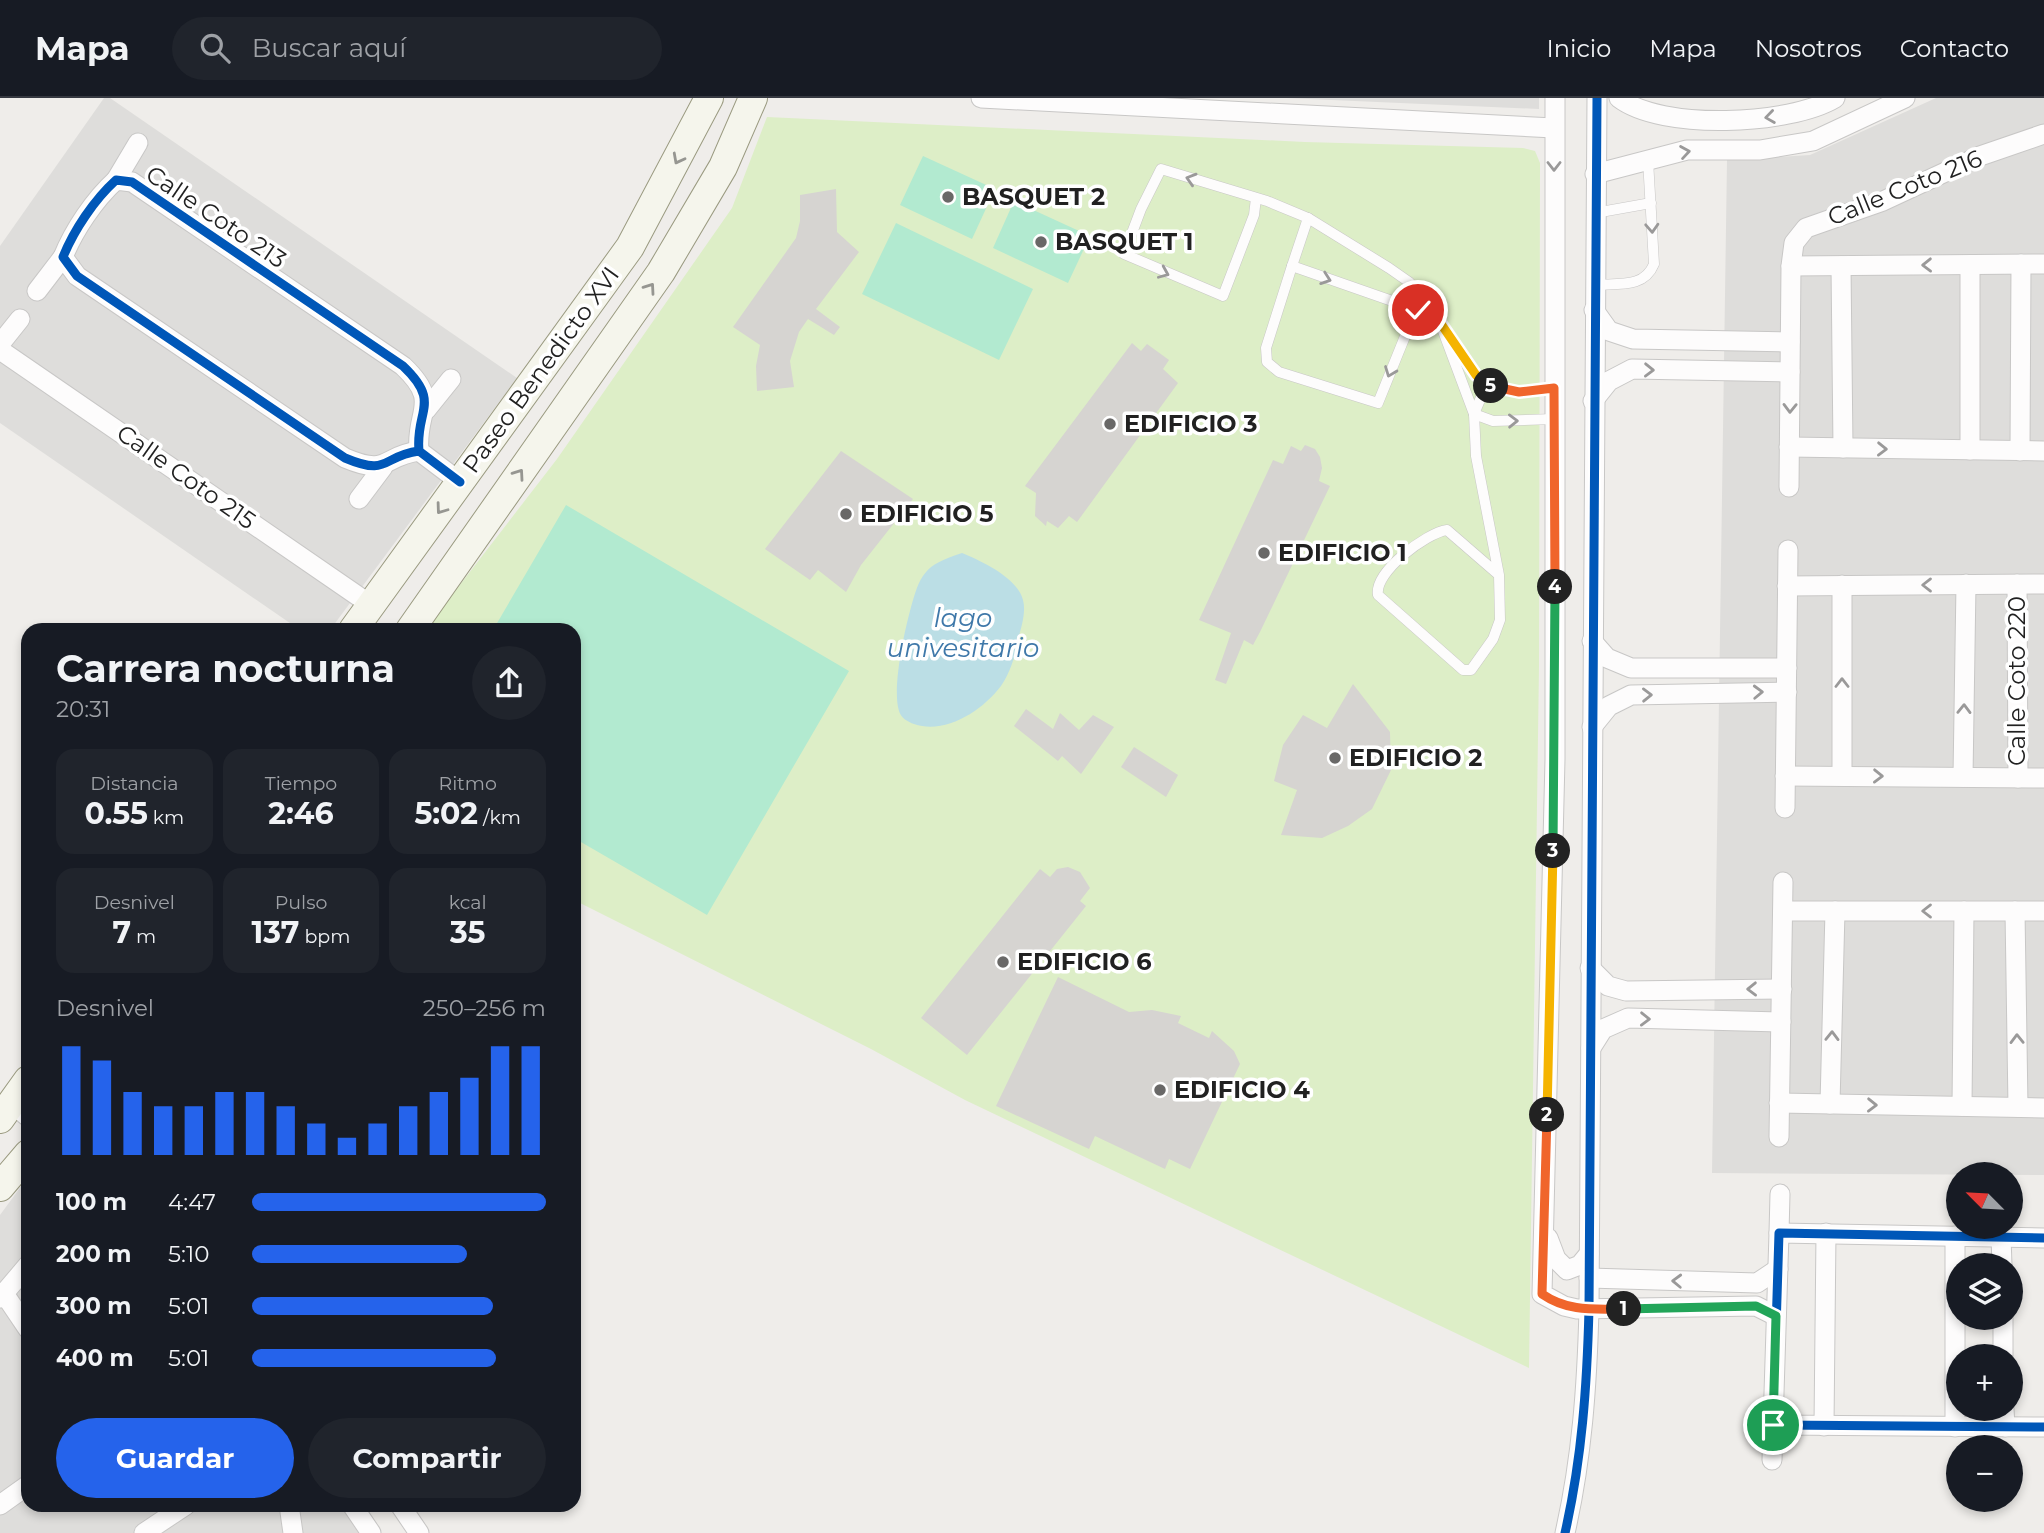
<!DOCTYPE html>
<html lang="es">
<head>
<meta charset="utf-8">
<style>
	:root { --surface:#171b24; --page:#20242c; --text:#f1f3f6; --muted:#9ea1a6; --line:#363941; --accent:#2563eb }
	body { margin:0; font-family:Montserrat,sans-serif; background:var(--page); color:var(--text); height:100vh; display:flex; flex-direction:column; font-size:26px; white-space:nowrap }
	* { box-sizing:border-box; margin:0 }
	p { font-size:23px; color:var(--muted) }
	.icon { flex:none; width:38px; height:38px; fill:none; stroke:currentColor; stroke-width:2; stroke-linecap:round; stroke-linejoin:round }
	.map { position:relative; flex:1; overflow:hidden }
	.panel { position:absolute; left:21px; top:525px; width:560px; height:889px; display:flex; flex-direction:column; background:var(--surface); border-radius:21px; box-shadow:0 4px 10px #0003 }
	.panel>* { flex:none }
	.needle { width:46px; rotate:294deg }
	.buttons { position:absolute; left:1946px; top:1064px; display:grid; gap:14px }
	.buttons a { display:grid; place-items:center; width:77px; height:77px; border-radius:50%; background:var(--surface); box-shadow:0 4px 10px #0003; font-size:35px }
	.pin { position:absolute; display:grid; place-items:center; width:60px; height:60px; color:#fff; margin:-30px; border:4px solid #fff; border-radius:50%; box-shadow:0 2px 7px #0007 }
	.km { position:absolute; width:35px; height:35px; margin:-18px; border-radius:50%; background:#222; color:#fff; font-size:19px; line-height:35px; text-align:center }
	.round { display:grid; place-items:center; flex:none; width:74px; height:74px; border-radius:37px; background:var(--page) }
	.overview { display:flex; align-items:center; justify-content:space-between; height:119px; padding:0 35px }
	h1 { font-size:38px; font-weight:700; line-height:52px }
	.figures { display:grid; grid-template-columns:repeat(3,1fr); gap:10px; height:119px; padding:7px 35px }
	.figures div { display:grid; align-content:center; border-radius:18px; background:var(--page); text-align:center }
	.figures b { font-size:30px; font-weight:700 }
	.figures small { font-size:19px; font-weight:400 }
	.figures p { font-size:19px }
	.chart { height:196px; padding:14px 35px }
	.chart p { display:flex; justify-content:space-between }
	.chart svg { width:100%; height:126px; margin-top:7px; stroke:var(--accent); stroke-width:6 }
	.button { display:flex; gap:14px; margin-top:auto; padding:14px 35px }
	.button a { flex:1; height:80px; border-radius:42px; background:var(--accent); color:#fff; font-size:28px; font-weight:700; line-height:80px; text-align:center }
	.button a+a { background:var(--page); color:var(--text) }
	ul { padding:0 35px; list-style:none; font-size:23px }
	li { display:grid; grid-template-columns:112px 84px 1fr; align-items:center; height:52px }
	li i { height:18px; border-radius:9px; background:var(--accent) }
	header { display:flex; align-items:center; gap:42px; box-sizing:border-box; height:98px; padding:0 35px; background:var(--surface); border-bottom:2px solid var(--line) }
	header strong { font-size:33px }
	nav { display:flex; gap:38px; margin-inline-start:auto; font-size:24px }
	.search { width:490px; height:63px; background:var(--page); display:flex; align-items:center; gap:18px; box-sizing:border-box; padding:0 24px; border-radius:38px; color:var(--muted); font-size:26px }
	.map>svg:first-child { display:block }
	.residential { fill:#dedddb }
	.grass { fill:#ddeec7 }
	.pitch { fill:#b2ead0 }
	.water { fill:#bbdee5 }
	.building { fill:#d6d4d1 }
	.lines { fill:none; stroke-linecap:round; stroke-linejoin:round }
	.lane-casing { stroke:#c8c7c6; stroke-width:11 }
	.street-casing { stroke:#c8c7c6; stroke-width:21 }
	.secondary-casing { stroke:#9a9a80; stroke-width:30 }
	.lane { stroke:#fdfcfc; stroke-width:10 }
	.street { stroke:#fdfcfc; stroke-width:19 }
	.secondary { stroke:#f5f5ec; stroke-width:28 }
	.cycleway-casing { stroke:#fff; stroke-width:13 }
	.cycleway { stroke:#0057b8; stroke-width:9 }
	.oneway { stroke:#9a9999 }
	.oneway2 { stroke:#969691 }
	.split-1-casing { stroke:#fff; stroke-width:14 }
	.split-2-casing { stroke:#fff; stroke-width:14 }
	.split-3-casing { stroke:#fff; stroke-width:14 }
	.split-4-casing { stroke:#fff; stroke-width:14 }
	.split-5-casing { stroke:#fff; stroke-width:14 }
	.split-6-casing { stroke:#fff; stroke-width:14 }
	.split-1 { stroke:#22a559; stroke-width:9 }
	.split-2 { stroke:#f0652b; stroke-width:9 }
	.split-3 { stroke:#f5b400; stroke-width:9 }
	.split-4 { stroke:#22a559; stroke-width:9 }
	.split-5 { stroke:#f0652b; stroke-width:9 }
	.split-6 { stroke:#f5b400; stroke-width:9 }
	.poi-dot { fill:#696867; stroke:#fff; stroke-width:2.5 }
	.labels { text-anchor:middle; stroke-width:7; stroke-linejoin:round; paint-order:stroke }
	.street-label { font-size:24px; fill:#212121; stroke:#fff }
	.poi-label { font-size:24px; font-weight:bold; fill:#212121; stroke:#fff; text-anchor:start }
	.water-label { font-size:26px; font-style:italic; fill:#3f78a9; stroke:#fff }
</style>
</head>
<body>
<header>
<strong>Mapa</strong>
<div class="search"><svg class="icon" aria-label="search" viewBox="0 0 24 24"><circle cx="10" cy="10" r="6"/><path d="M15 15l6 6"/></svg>Buscar aquí</div>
<nav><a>Inicio</a><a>Mapa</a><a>Nosotros</a><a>Contacto</a></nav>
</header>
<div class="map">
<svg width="2044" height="1435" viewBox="0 0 2044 1435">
	<rect width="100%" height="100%" fill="#efedea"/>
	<!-- residential -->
	<g class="residential">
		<path d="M104 0H110L517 280 330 532H300L0 325V148Z"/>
		<path d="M1286 0H1539V11Z"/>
		<path d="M1936 0H2044V1077L1712 1075 1727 62 1810 57Z"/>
		<path d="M28 1079V1407H343L361 1435H0V1117Z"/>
	</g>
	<!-- grass -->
	<path class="grass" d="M767 19 1305 44 1523 50 1535 53 1540 65 1539 568 1529 1270 965 1002 871 951 574 802V532H425L557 361 732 110Z"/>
	<!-- pitch -->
	<g class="pitch">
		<path d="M923 58 995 91 972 141 900 107Z"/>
		<path d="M1014 103 1090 138 1068 185 993 150Z"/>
		<path d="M896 125 1033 191 999 262 862 196Z"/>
		<path d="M566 407 849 573 707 817 574 740V532H493Z"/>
	</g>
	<!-- water -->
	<path class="water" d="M962 455C981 463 1017 479 1023 502 1026 513 1022 527 1019 538 1016 555 1011 574 1001 588 982 613 945 637 914 626 908 624 901 620 899 613 892 591 904 535 910 513 920 476 924 467 962 455Z"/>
	<!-- building -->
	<g class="building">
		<path d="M836 91 837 134 859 154 816 211 840 229 834 237 808 221 799 234 790 263 794 289 757 293 756 268 760 247 733 229 796 140 800 123V97Z"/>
		<path d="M1132 245 1141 253 1147 246 1169 262 1163 271 1178 285 1077 424 1069 418 1058 430 1047 423 1046 428 1035 418 1036 395 1025 388Z"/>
		<path d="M1305 347 1315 351 1320 359 1322 370 1319 383 1330 388 1260 534 1253 547 1244 542 1226 586 1215 582 1231 535 1199 522 1273 362 1283 366 1291 348 1301 353Z"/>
		<path d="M841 353 913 401 861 467 846 494 818 472 810 482 765 451Z"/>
		<path d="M1353 586 1390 634 1391 672 1372 711 1348 728 1322 740 1281 737 1297 692 1274 683 1283 647 1303 617 1327 630Z"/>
		<path d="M1026 611 1053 631 1060 615 1079 632 1093 617 1114 629 1081 676 1062 658 1058 663 1014 628Z"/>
		<path d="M1134 649 1178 677 1166 699 1121 669Z"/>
		<path d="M1068 769 1080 774 1090 790 1080 803 1086 808 967 957 921 920 1040 771 1050 779 1057 771Z"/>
		<path d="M1058 879 1129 914 1152 912 1181 918 1178 925 1209 940 1212 933 1234 953 1240 966 1190 1071 1169 1061 1165 1071 1095 1038 1089 1051 996 1008Z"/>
	</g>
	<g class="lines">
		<!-- lane casing -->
		<g class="lane-casing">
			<g id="lane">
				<path d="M1256 100 1254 117 1223 198 1124 156 1141 111 1161 71 1267 103 1308 120 1389 170 1409 184 1425 201 1484 286 1519 294 1554 290"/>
				<path d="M1595 115 1651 105"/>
				<path d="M1292 168 1308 120"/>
				<path d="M1594 187C1617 185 1644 191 1654 166L1648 62"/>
				<path d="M1418 212 1292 168 1266 250 1267 264 1279 274 1378 305 1408 231 1425 201"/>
				<path d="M1443 233 1474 316 1476 358 1499 477 1500 522 1493 541 1471 572H1463L1378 497C1374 474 1426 435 1447 432L1499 477"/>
				<path d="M1474 316 1493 323 1554 321"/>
				<path d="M1474 316 1482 297 1494 289"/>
			</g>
		</g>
		<!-- street casing -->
		<g class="street-casing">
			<g id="street">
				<path d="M981 0 1554 30"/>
				<path d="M1555 0V661L1542 1196 1564 1208 1577 1211 1756 1208 1776 1218"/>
				<path d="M1619 0C1662 33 1790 27 1835 0"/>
				<path d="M1595 76 1687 52H1760L1813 43 1905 0"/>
				<path d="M116 82 138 45"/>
				<path d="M1970 167V352"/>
				<path d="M1791 168 2044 166"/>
				<path d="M1841 168 1843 350"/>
				<path d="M37 193 63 159"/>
				<path d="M1594 212 1609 233 1633 241 1790 244"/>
				<path d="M0 246 20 221"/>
				<path d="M0 252 371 507"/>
				<path d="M1593 303 1609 283 1632 271 1790 274"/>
				<path d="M426 312 451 281"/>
				<path d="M1789 349 2044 353"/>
				<path d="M419 353C415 312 442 305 403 268L132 84 116 82C94 102 74 132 63 159L77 178 345 360C390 379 381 358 419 353L460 384"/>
				<path d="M2020 353 2021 166"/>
				<path d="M1789 389 1791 168 1794 145 1806 130 1883 103 1980 58 2044 36"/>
				<path d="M359 401 383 369"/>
				<path d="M2017 486 2018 680"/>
				<path d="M1787 488 2044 486"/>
				<path d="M1592 543 1607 560 1631 570H1787"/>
				<path d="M1592 629 1609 608 1631 597 1787 594"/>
				<path d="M1785 678 2044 680"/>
				<path d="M1842 678V487"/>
				<path d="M1963 679 1966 486"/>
				<path d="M1785 710 1788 452"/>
				<path d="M1783 813H2044"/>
				<path d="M2015 813 2018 1009"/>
				<path d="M1590 870 1608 888 1626 893 1782 891"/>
				<path d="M1591 950 1603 931 1628 920 1781 924"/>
				<path d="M11 1005 28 1019"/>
				<path d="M1779 1005 2044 1010"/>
				<path d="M1830 1006 1835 813"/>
				<path d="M1962 1008 1964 813"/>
				<path d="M1779 1039 1783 784"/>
				<path d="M1779 1135 1780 1096"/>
				<path d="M2001 1139 2002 1167"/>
				<path d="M1548 1140 1556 1161 1567 1172 1580 1167 1589 1156"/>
				<path d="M2044 1140 1779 1135 1773 1327 2044 1329"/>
				<path d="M1589 1180 1757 1185 1778 1171"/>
				<path d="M5 1197 28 1231"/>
				<path d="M0 1200 28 1167"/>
				<path d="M2003 1220V1258"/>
				<path d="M2004 1311 2005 1329"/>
				<path d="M1824 1328 1826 1135"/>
				<path d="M1955 1329V1138"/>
				<path d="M1772 1362 1773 1327"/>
				<path d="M0 1407 28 1387"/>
				<path d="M289 1407 293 1435"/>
				<path d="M352 1407 371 1435"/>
				<path d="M400 1407 419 1435"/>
				<path d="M144 1435 186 1407"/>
				<path d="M1565 1435C1582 1360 1587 1288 1589 1211L1597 0"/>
			</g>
		</g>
		<!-- secondary casing -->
		<g class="secondary-casing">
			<g id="secondary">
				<path d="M353 532 630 149 709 0"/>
				<path d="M410 532 661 174 723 69 753 0"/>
				<path d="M0 1021 28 982"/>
				<path d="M0 1089 28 1056"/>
			</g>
		</g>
		<!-- lane -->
		<use href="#lane" class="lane"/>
		<!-- street -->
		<use href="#street" class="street"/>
		<!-- secondary -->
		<use href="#secondary" class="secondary"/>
		<!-- cycleway casing -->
		<g class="cycleway-casing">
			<g id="cycleway">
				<path d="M419 353C415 312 442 305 403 268L132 84 116 82C94 102 74 132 63 159L77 178 345 360C390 379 381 358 419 353L460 384"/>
				<path d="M2044 1140 1779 1135 1773 1327 2044 1329"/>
				<path d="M1565 1435C1582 1360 1587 1288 1589 1211L1597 0"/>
			</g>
		</g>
		<!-- cycleway -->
		<use href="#cycleway" class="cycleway"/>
	</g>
	<!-- one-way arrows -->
	<defs><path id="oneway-chevron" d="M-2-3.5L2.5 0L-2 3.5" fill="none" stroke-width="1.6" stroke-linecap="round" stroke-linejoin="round" transform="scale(1.75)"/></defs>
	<g class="oneway">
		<use href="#oneway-chevron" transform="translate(1770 19) rotate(172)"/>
		<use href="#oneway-chevron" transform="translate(1685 54) rotate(-9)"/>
		<use href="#oneway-chevron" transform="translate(1554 68) rotate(90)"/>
		<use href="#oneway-chevron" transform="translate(1191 81) rotate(-163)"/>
		<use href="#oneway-chevron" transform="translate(1652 130) rotate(87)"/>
		<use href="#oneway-chevron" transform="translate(1927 167) rotate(179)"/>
		<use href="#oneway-chevron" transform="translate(1164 175) rotate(23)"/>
		<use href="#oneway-chevron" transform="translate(1326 181) rotate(19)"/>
		<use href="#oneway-chevron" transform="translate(1649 272) rotate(1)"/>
		<use href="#oneway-chevron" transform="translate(1390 274) rotate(111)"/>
		<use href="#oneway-chevron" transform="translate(1790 310) rotate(91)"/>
		<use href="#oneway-chevron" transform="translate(1513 323) rotate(-1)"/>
		<use href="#oneway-chevron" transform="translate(1882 351) rotate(1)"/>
		<use href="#oneway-chevron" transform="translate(1927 487) rotate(180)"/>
		<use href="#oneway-chevron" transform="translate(1842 585) rotate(-90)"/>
		<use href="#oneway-chevron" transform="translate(1758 594) rotate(-2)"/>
		<use href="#oneway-chevron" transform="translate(1647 597) rotate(-1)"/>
		<use href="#oneway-chevron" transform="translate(1964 611) rotate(-89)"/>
		<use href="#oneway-chevron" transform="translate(1878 678) rotate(1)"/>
		<use href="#oneway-chevron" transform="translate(1927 813) rotate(-180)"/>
		<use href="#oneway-chevron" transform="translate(1752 891) rotate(179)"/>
		<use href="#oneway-chevron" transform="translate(1645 921) rotate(1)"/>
		<use href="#oneway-chevron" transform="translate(1832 938) rotate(-89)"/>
		<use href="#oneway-chevron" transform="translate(2017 941) rotate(-91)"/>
		<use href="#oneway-chevron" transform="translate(1872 1007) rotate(1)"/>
		<use href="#oneway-chevron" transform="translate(1677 1183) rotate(-178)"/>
	</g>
	<g class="oneway2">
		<use href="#oneway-chevron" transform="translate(678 61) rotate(118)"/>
		<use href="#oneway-chevron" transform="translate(650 190) rotate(-55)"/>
		<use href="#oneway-chevron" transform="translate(519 376) rotate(-55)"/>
		<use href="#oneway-chevron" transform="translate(441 411) rotate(126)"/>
	</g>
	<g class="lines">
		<!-- split-1 casing -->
		<g class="split-1-casing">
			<path id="split-1" d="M1624 1211 1756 1208 1776 1218 1773 1327"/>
		</g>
		<!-- split-2 casing -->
		<g class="split-2-casing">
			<path id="split-2" d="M1547 1017 1542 1196C1568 1214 1594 1211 1624 1211"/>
		</g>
		<!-- split-3 casing -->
		<g class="split-3-casing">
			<path id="split-3" d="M1547 1017 1553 753"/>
		</g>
		<!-- split-4 casing -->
		<g class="split-4-casing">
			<path id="split-4" d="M1553 753 1555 489"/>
		</g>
		<!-- split-5 casing -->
		<g class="split-5-casing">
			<path id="split-5" d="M1491 288 1519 294 1554 290 1555 489"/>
		</g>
		<!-- split-6 casing -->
		<g class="split-6-casing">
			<path id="split-6" d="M1418 212 1424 201 1476 277 1491 288"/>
		</g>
		<!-- split-1 -->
		<use href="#split-1" class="split-1"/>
		<!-- split-2 -->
		<use href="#split-2" class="split-2"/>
		<!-- split-3 -->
		<use href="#split-3" class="split-3"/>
		<!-- split-4 -->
		<use href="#split-4" class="split-4"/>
		<!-- split-5 -->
		<use href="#split-5" class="split-5"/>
		<!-- split-6 -->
		<use href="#split-6" class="split-6"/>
	</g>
	<!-- markers -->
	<g class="poi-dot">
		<circle cx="948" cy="99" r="7"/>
		<circle cx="1041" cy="144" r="7"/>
		<circle cx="1110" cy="326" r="7"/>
		<circle cx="846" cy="416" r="7"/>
		<circle cx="1264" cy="455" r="7"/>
		<circle cx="1335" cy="660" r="7"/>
		<circle cx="1003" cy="864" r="7"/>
		<circle cx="1160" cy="992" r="7"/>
	</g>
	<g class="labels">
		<!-- street labels -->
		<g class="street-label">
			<text transform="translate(1905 90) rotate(-22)" y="8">Calle Coto 216</text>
			<text transform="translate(216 119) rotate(34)" y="8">Calle Coto 213</text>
			<text transform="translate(541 272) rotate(-54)" y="8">Paseo Benedicto XVI</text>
			<text transform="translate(186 379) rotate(35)" y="8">Calle Coto 215</text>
			<text transform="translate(2017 583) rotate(-90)" y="8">Calle Coto 220</text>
		</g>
		<!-- poi labels -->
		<g class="poi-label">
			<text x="962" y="107">BASQUET 2</text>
			<text x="1055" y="152">BASQUET 1</text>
			<text x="1124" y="334">EDIFICIO 3</text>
			<text x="860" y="424">EDIFICIO 5</text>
			<text x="1278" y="463">EDIFICIO 1</text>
			<text x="1349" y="668">EDIFICIO 2</text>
			<text x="1017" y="872">EDIFICIO 6</text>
			<text x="1174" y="1000">EDIFICIO 4</text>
		</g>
		<!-- water labels -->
		<g class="water-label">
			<text x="963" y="529">lago<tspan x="963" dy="30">univesitario</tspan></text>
		</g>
	</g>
</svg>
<div class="buttons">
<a><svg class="needle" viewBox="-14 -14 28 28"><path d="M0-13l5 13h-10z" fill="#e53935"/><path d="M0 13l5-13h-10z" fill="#9ea1a6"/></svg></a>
<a><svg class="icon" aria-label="layers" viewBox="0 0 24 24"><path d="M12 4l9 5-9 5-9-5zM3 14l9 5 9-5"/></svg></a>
<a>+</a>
<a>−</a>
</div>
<div class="pin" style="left:1773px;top:1327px;background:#1e9e55"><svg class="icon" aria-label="arrive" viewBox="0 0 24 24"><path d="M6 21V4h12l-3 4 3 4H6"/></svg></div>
<div class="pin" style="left:1418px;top:212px;background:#d93025"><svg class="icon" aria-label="check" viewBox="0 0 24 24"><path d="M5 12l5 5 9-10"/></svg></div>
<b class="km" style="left:1624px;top:1211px">1</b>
<b class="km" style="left:1547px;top:1017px">2</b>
<b class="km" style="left:1553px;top:753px">3</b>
<b class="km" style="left:1555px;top:489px">4</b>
<b class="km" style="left:1491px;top:288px">5</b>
<section class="panel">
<div class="overview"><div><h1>Carrera nocturna</h1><p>20:31</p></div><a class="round"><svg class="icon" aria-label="share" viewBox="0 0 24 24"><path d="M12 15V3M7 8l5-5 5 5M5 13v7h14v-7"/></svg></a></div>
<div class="figures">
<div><p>Distancia</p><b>0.55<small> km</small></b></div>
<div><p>Tiempo</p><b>2:46</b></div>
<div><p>Ritmo</p><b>5:02<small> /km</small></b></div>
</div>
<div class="figures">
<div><p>Desnivel</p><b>7<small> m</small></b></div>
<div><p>Pulso</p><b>137<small> bpm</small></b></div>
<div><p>kcal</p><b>35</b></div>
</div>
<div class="chart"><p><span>Desnivel</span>250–256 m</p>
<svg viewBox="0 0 160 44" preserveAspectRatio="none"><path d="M5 44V6M15 44V11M25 44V22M35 44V27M45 44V27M55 44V22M65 44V22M75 44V27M85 44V33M95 44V38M105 44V33M115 44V27M125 44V22M135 44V17M145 44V6M155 44V6"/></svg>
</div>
<ul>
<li><b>100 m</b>4:47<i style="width:100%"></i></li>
<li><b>200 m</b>5:10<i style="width:73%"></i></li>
<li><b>300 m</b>5:01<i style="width:82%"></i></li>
<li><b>400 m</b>5:01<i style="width:83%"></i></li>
</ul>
<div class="button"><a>Guardar</a><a>Compartir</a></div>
</section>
</div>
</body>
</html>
